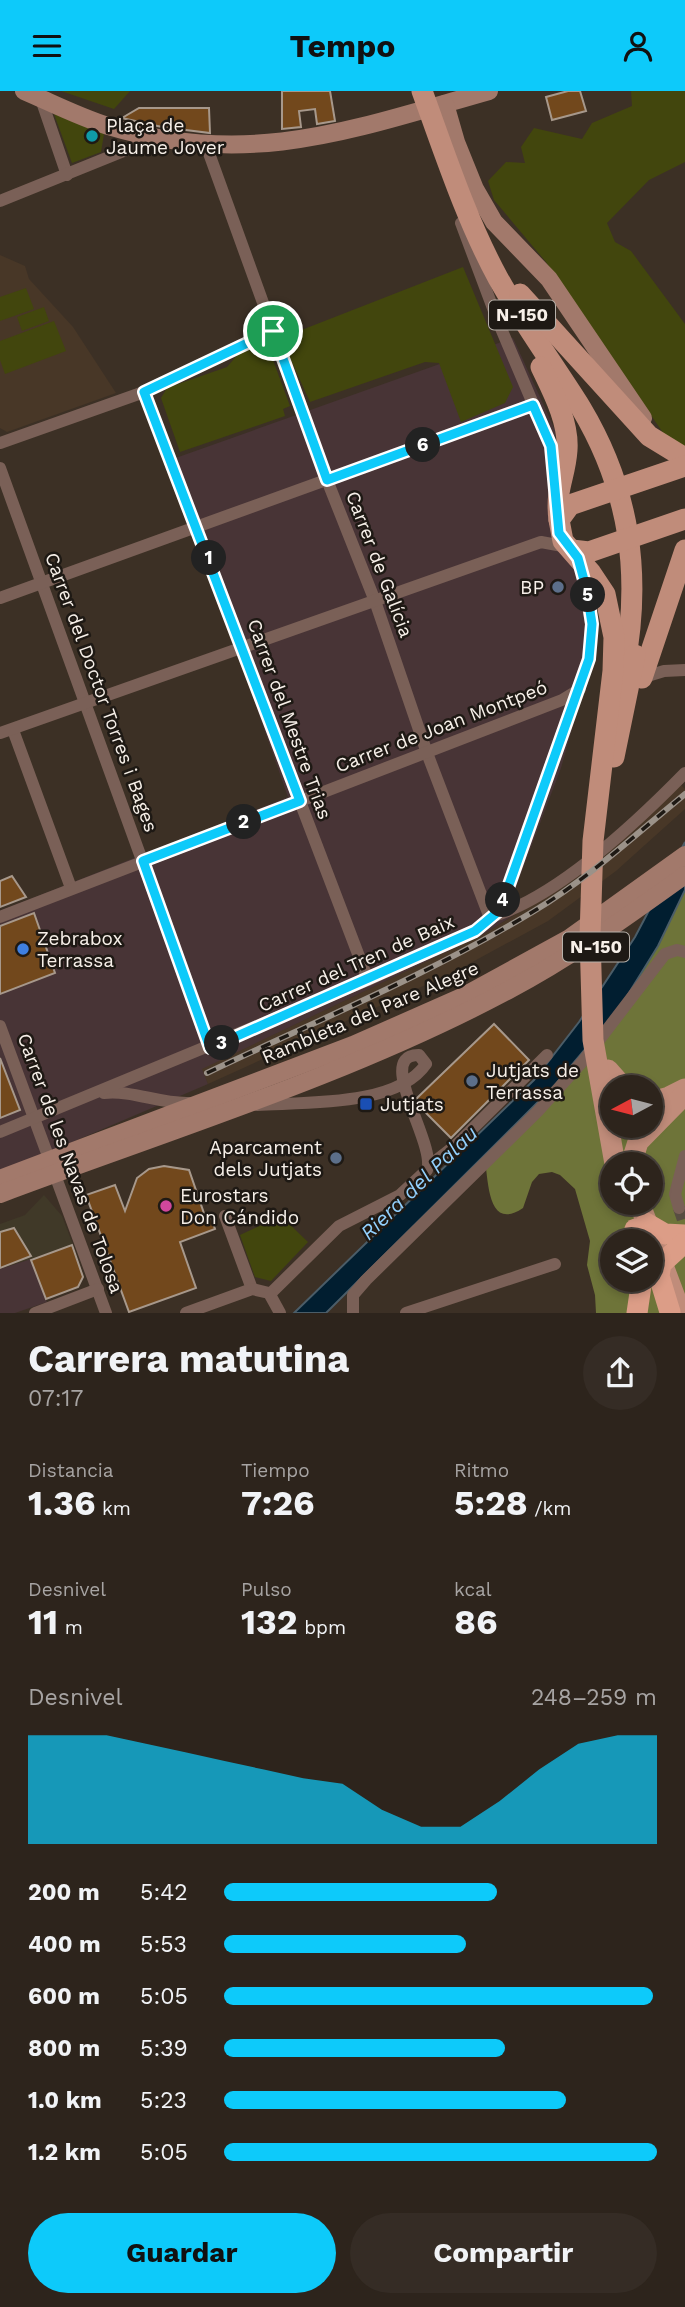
<!DOCTYPE html>
<html lang="es">
<head>
<meta charset="utf-8">
<style>
	:root { --surface:#2d241c; --page:#352c25; --text:#f1f3f6; --muted:#a7a4a3; --line:#48413b; --accent:#0dcafa }
	body { margin:0; font-family:"Work Sans",sans-serif; background:var(--page); color:var(--text); height:100vh; display:flex; flex-direction:column; font-size:26px; white-space:nowrap }
	* { box-sizing:border-box; margin:0 }
	p { font-size:23px; color:var(--muted) }
	.icon { flex:none; width:38px; height:38px; fill:none; stroke:currentColor; stroke-width:2; stroke-linecap:round; stroke-linejoin:round }
	.map { position:relative; height:1222px; overflow:hidden }
	.side { display:flex; flex-direction:column; background:var(--surface); flex:1 }
	.side>* { flex:none }
	.needle { width:46px; rotate:263deg }
	.fabs { position:absolute; left:600px; top:984px; display:grid; gap:14px }
	.fabs a { display:grid; place-items:center; width:63px; height:63px; border-radius:50%; background:var(--surface); box-shadow:0 4px 10px #0003,0 0 0 2px var(--line); font-size:35px }
	.pin { position:absolute; display:grid; place-items:center; width:60px; height:60px; color:#fff; margin:-30px; border:4px solid #fff; border-radius:50%; box-shadow:0 2px 7px #0007 }
	.km { position:absolute; width:35px; height:35px; margin:-18px; border-radius:50%; background:#222; color:#fff; font-size:19px; line-height:35px; text-align:center }
	.round { display:grid; place-items:center; flex:none; width:74px; height:74px; border-radius:37px; background:var(--page) }
	.overview { display:flex; align-items:center; justify-content:space-between; height:119px; padding:0 28px }
	h1 { font-size:38px; font-weight:700; line-height:52px }
	.figures { display:grid; grid-template-columns:repeat(3,1fr); gap:10px; height:119px; padding:7px 28px }
	.figures div { display:grid; align-content:center }
	.figures b { font-size:35px; font-weight:700 }
	.figures small { font-size:19px; font-weight:400 }
	.figures p { font-size:19px }
	.chart { height:196px; padding:14px 28px }
	.chart p { display:flex; justify-content:space-between }
	.chart svg { width:100%; height:126px; margin-top:7px; fill:var(--accent); opacity:.7 }
	.primary-button { display:flex; gap:14px; margin-top:auto; padding:14px 28px }
	.primary-button a { flex:1; height:80px; border-radius:42px; background:var(--accent); color:#111; font-size:28px; font-weight:700; line-height:80px; text-align:center }
	.primary-button a+a { background:var(--page); color:var(--text) }
	ul { padding:0 28px; list-style:none; font-size:23px }
	li { display:grid; grid-template-columns:112px 84px 1fr; align-items:center; height:52px }
	li i { height:18px; border-radius:9px; background:var(--accent) }
	header { display:flex; justify-content:space-between; align-items:center; height:91px; padding:0 28px; background:var(--accent); color:#111; font-size:32px; font-weight:700 }
	.map>svg:first-child { display:block }
	.commercial { fill:#403928 }
	.industrial { fill:#483436 }
	.built { fill:#483727 }
	.green { fill:#42460d }
	.forest { fill:#6e7439; fill-rule:evenodd }
	.water { fill:#011e30; stroke:#4b5d68; stroke-width:2 }
	.building { fill:#72481c; stroke:#a7988b; stroke-width:2 }
	.lines { fill:none; stroke-linecap:round; stroke-linejoin:round }
	.street-tunnel { stroke:#584d42; stroke-width:12; stroke-dasharray:12 6; stroke-linecap:butt }
	.street { stroke:#7a6057; stroke-width:12 }
	.secondary { stroke:#a2796b; stroke-width:18 }
	.primary { stroke:#c08c7a; stroke-width:21 }
	.highway { stroke:#dc9d87; stroke-width:21 }
	.rail-casing { stroke:#9b9289; stroke-width:6 }
	.rail { stroke:#1e1914; stroke-width:3.5; stroke-dasharray:10; stroke-linecap:butt }
	.route-casing { stroke:#fff; stroke-width:14 }
	.route { stroke:#0dcafa; stroke-width:9 }
	.culture-dot { fill:#0f9aa8; stroke:#1e1914; stroke-width:2.5 }
	.service-dot { fill:#5c6f8a; stroke:#1e1914; stroke-width:2.5 }
	.shop-dot { fill:#3f7fe0; stroke:#1e1914; stroke-width:2.5 }
	.transit-dot { fill:#1a4fb4; stroke:#1e1914; stroke-width:2.5 }
	.hotel-dot { fill:#d1479c; stroke:#1e1914; stroke-width:2.5 }
	.labels { text-anchor:middle; stroke-width:5; stroke-linejoin:round; paint-order:stroke }
	.shield { fill:#1e1914; stroke:#b6b0a9; stroke-width:2 }
	.shield-label { font-size:18px; font-weight:bold; fill:#f7f0e9 }
	.poi-label { font-size:19px; fill:#f7f0e9; stroke:#1e1914; text-anchor:start }
	.street-label { font-size:19px; fill:#f7f0e9; stroke:#1e1914 }
	.water-label { font-size:21px; font-style:italic; fill:#93d1fe; stroke:#1e1914 }
</style>
</head>
<body>
<header><svg class="icon" aria-label="menu" viewBox="0 0 24 24"><path d="M4 6h16M4 12h16M4 18h16"/></svg>Tempo<svg class="icon" aria-label="person" viewBox="0 0 24 24"><circle cx="12" cy="8" r="4"/><path d="M4 21q1-7 8-7t8 7"/></svg></header>
<div class="map">
<svg width="685" height="1222" viewBox="0 0 685 1222">
	<rect width="100%" height="100%" fill="#3c3025"/>
	<!-- commercial -->
	<path class="commercial" d="M44 1104 62 1125 73 1154 0 1178V1133L25 1124Z"/>
	<!-- industrial -->
	<g class="industrial">
		<path d="M513 247 555 339 558 381 554 433 592 496 596 552 561 677 509 814 514 824 484 843 203 978 208 993 0 1082V820L288 706 170 369Z"/>
		<path d="M31 1168 47 1211 15 1222H0V1178Z"/>
	</g>
	<!-- built -->
	<g class="built">
		<path d="M0 164 25 175 29 188 73 236 116 302 7 341 0 337Z"/>
		<path d="M681 694 685 698V718L616 780 548 830 454 881 208 993 202 978 484 843 582 782Z"/>
	</g>
	<!-- green -->
	<g class="green">
		<path d="M61 0H130L114 18Z"/>
		<path d="M631 0H685V71L649 89 607 132 615 151 631 160 685 233V357L670 352 546 171 494 109 488 90 506 71 525 72 521 56 534 37 582 48 592 32 632 15Z"/>
		<path d="M54 23 104 43 101 61 72 72Z"/>
		<path d="M463 176 513 296 505 312 461 331 439 272 425 271 310 311 281 247Z"/>
		<path d="M26 197 34 218 0 230V206Z"/>
		<path d="M44 216 49 230 22 240 17 226Z"/>
		<path d="M54 230 66 260 5 283 0 269V250Z"/>
		<path d="M266 250 290 315 283 318 285 325 180 361 161 307 167 297 227 276 241 260Z"/>
		<path d="M281 1125 308 1151 271 1190 255 1186 240 1144Z"/>
	</g>
	<!-- forest -->
	<path class="forest" d="M685 799V1219L683 1222H596L595 1204 587 1174 590 1150 575 1098 560 1084 552 1081 539 1083 532 1091 523 1117C485 1143 489 1082 484 1066L555 994 658 855ZM612 996H651V1034H612ZM612 1073H651V1111H612ZM612 1150H651V1188H612Z"/>
	<!-- water -->
	<path class="water" d="M685 751V799L658 855 619 918 555 994 326 1222H294L534 989 579 931 635 846Z"/>
	<!-- building -->
	<g class="building">
		<path d="M282 0H330L335 30 317 33 315 18 299 20 301 36 282 38Z"/>
		<path d="M568 0H580L586 20 552 29 546 6Z"/>
		<path d="M139 17H209L210 42 162 36 122 27Z"/>
		<path d="M12 785 26 806 0 816V790Z"/>
		<path d="M34 822 55 882 0 903V835Z"/>
		<path d="M494 933 529 969 451 1047 421 1017 417 1007Z"/>
		<path d="M0 967 20 1019 0 1027Z"/>
		<path d="M164 1075 189 1079 206 1128 211 1127 215 1138 180 1151 196 1197 129 1221 86 1104 115 1094 125 1120 137 1087 149 1078Z"/>
		<path d="M14 1137 31 1165 0 1177V1141Z"/>
		<path d="M72 1154 83 1186 78 1196 46 1208 31 1169Z"/>
	</g>
	<g class="lines">
		<!-- street-tunnel -->
		<path class="street-tunnel" d="M679 1117 685 1135"/>
		<!-- street -->
		<g class="street">
			<path d="M41 8 67 84"/>
			<path d="M206 54 327 389 375 510 427 662 490 827"/>
			<path d="M0 110 156 47"/>
			<path d="M461 132 497 228 551 355 556 394"/>
			<path d="M144 301 368 889"/>
			<path d="M0 352 144 301 273 240"/>
			<path d="M0 377 210 957"/>
			<path d="M0 507 533 314"/>
			<path d="M641 587 664 580 685 579"/>
			<path d="M13 639 71 797"/>
			<path d="M0 642 541 451 568 456"/>
			<path d="M494 825C558 805 638 730 685 682"/>
			<path d="M0 826 562 609 580 598"/>
			<path d="M0 935 106 1222"/>
			<path d="M104 1002C133 999 159 1013 189 1012"/>
			<path d="M257 1014C304 1011 397 1016 426 973L419 964C373 963 437 1053 427 1079L400 1104 339 1135 270 1203"/>
			<path d="M0 1041 368 889 475 840 500 819 589 568 591 533 581 477"/>
			<path d="M429 1075 456 1054 547 964"/>
			<path d="M679 1117 675 1103 685 1065"/>
			<path d="M225 1125 252 1198"/>
			<path d="M35 1222 98 1198"/>
			<path d="M186 1222 252 1198 269 1202 280 1222"/>
			<path d="M353 1222V1204L366 1189 538 1020 583 970 665 863 677 859 685 861"/>
			<path d="M406 1222 555 1173"/>
		</g>
		<!-- secondary -->
		<g class="secondary">
			<path d="M24 0C52 12 79 26 108 35 250 78 354 38 489 0"/>
			<path d="M445 13 456 51 475 98 494 131 549 188 643 327"/>
			<path d="M0 1088 353 954 464 905 568 848 685 764"/>
			<path d="M0 1103C170 1039 347 985 507 900 570 867 628 825 685 784"/>
		</g>
		<!-- primary -->
		<g class="primary">
			<path d="M422 0C445 63 466 128 498 187 523 232 554 274 581 317 630 399 642 484 624 577"/>
			<path d="M520 203 649 345 685 367"/>
			<path d="M541 276C553 301 569 331 567 359 565 388 555 397 559 429"/>
			<path d="M572 459 589 461 685 428"/>
			<path d="M642 587 685 459"/>
			<path d="M614 666 635 564"/>
			<path d="M608 979 623 996"/>
			<path d="M651 1011 669 1006 685 998"/>
			<path d="M621 1034 636 1039 653 1035"/>
			<path d="M615 1073 593 949 590 845 593 750 613 580 614 546 605 503 591 482 563 450 559 429 570 414 685 375"/>
			<path d="M631 1073 638 1051 685 1003"/>
			<path d="M639 1111 681 1222"/>
		</g>
		<!-- highway -->
		<g class="highway">
			<path d="M646 1132 665 1143 685 1144"/>
			<path d="M635 1138 637 1150"/>
			<path d="M670 1221 659 1185 661 1173 685 1151"/>
			<path d="M637 1222 642 1188"/>
		</g>
		<!-- rail casing -->
		<g class="rail-casing">
			<path id="rail" d="M207 982C316 930 430 883 534 820 589 787 636 743 685 703"/>
		</g>
		<!-- rail -->
		<use href="#rail" class="rail"/>
	</g>
	<g class="lines">
		<!-- route casing -->
		<g class="route-casing">
			<path id="route" d="M273 240 327 389 533 314 551 355 559 442 578 467 587 500 592 533 589 568 500 819 475 840 210 957 143 770 300 710 144 301Z"/>
		</g>
		<!-- route -->
		<use href="#route" class="route"/>
	</g>
	<!-- markers -->
	<circle class="culture-dot" cx="92" cy="45" r="7"/>
	<g class="service-dot">
		<circle cx="558" cy="496" r="7"/>
		<circle cx="472" cy="990" r="7"/>
		<circle cx="336" cy="1067" r="7"/>
	</g>
	<circle class="shop-dot" cx="23" cy="858" r="7"/>
	<rect class="transit-dot" x="359" y="1006" width="14" height="14" rx="3.5"/>
	<circle class="hotel-dot" cx="166" cy="1115" r="7"/>
	<g class="labels">
		<!-- shield labels -->
		<g class="shield">
			<rect x="489" y="209.5" width="66" height="29" rx="5"/>
			<rect x="563" y="841.5" width="66" height="29" rx="5"/>
		</g>
		<g class="shield-label">
			<text x="522" y="230">N-150</text>
			<text x="596" y="862">N-150</text>
		</g>
		<!-- poi labels -->
		<g class="poi-label">
			<text x="106" y="41">Plaça de<tspan x="106" dy="22">Jaume Jover</tspan></text>
			<text x="544" y="503" text-anchor="end">BP</text>
			<text x="37" y="854">Zebrabox<tspan x="37" dy="22">Terrassa</tspan></text>
			<text x="486" y="986">Jutjats de<tspan x="486" dy="22">Terrassa</tspan></text>
			<text x="380" y="1020">Jutjats</text>
			<text x="322" y="1063" text-anchor="end">Aparcament<tspan x="322" dy="22">dels Jutjats</tspan></text>
			<text x="180" y="1111">Eurostars<tspan x="180" dy="22">Don Cándido</tspan></text>
		</g>
		<!-- street labels -->
		<g class="street-label">
			<text transform="translate(380 473) rotate(69)" y="7">Carrer de Galícia</text>
			<text transform="translate(102 601) rotate(70)" y="7">Carrer del Doctor Torres i Bages</text>
			<text transform="translate(290 628) rotate(70)" y="7">Carrer del Mestre Trias</text>
			<text transform="translate(441 635) rotate(-21)" y="7">Carrer de Joan Montpeó</text>
			<text transform="translate(356 872) rotate(-24)" y="7">Carrer del Tren de Baix</text>
			<text transform="translate(370 921) rotate(-23)" y="7">Rambleta del Pare Alegre</text>
			<text transform="translate(71 1072) rotate(70)" y="7">Carrer de les Navas de Tolosa</text>
		</g>
		<!-- water labels -->
		<g class="water-label">
			<text transform="translate(419 1092) rotate(-44)" y="7">Riera del Palau</text>
		</g>
	</g>
</svg>
<div class="fabs">
<a><svg class="needle" viewBox="-14 -14 28 28"><path d="M0-13l5 13h-10z" fill="#e53935"/><path d="M0 13l5-13h-10z" fill="#a7a4a3"/></svg></a>
<a><svg class="icon" aria-label="locate" viewBox="0 0 24 24"><circle cx="12" cy="12" r="6"/><path d="M12 2v4M12 18v4M2 12h4M18 12h4"/></svg></a>
<a><svg class="icon" aria-label="layers" viewBox="0 0 24 24"><path d="M12 4l9 5-9 5-9-5zM3 14l9 5 9-5"/></svg></a>
</div>
<div class="pin" style="left:273px;top:240px;background:#1e9e55"><svg class="icon" aria-label="arrive" viewBox="0 0 24 24"><path d="M6 21V4h12l-3 4 3 4H6"/></svg></div>
<b class="km" style="left:209px;top:467px">1</b>
<b class="km" style="left:244px;top:731px">2</b>
<b class="km" style="left:222px;top:952px">3</b>
<b class="km" style="left:503px;top:809px">4</b>
<b class="km" style="left:588px;top:504px">5</b>
<b class="km" style="left:423px;top:354px">6</b>
</div>
<section class="side">
<div class="overview"><div><h1>Carrera matutina</h1><p>07:17</p></div><a class="round"><svg class="icon" aria-label="share" viewBox="0 0 24 24"><path d="M12 15V3M7 8l5-5 5 5M5 13v7h14v-7"/></svg></a></div>
<div class="figures">
<div><p>Distancia</p><b>1.36<small> km</small></b></div>
<div><p>Tiempo</p><b>7:26</b></div>
<div><p>Ritmo</p><b>5:28<small> /km</small></b></div>
</div>
<div class="figures">
<div><p>Desnivel</p><b>11<small> m</small></b></div>
<div><p>Pulso</p><b>132<small> bpm</small></b></div>
<div><p>kcal</p><b>86</b></div>
</div>
<div class="chart"><p><span>Desnivel</span>248–259 m</p>
<svg viewBox="0 0 160 44" preserveAspectRatio="none"><path d="M0 44V6L10 6L20 6L30 9L40 12L50 15L60 18L70 21L80 23L90 32L100 38L110 38L120 29L130 18L140 9L150 6L160 6V44z"/></svg>
</div>
<ul>
<li><b>200 m</b>5:42<i style="width:63%"></i></li>
<li><b>400 m</b>5:53<i style="width:56%"></i></li>
<li><b>600 m</b>5:05<i style="width:99%"></i></li>
<li><b>800 m</b>5:39<i style="width:65%"></i></li>
<li><b>1.0 km</b>5:23<i style="width:79%"></i></li>
<li><b>1.2 km</b>5:05<i style="width:100%"></i></li>
</ul>
<div class="primary-button"><a>Guardar</a><a>Compartir</a></div>
</section>
</body>
</html>
